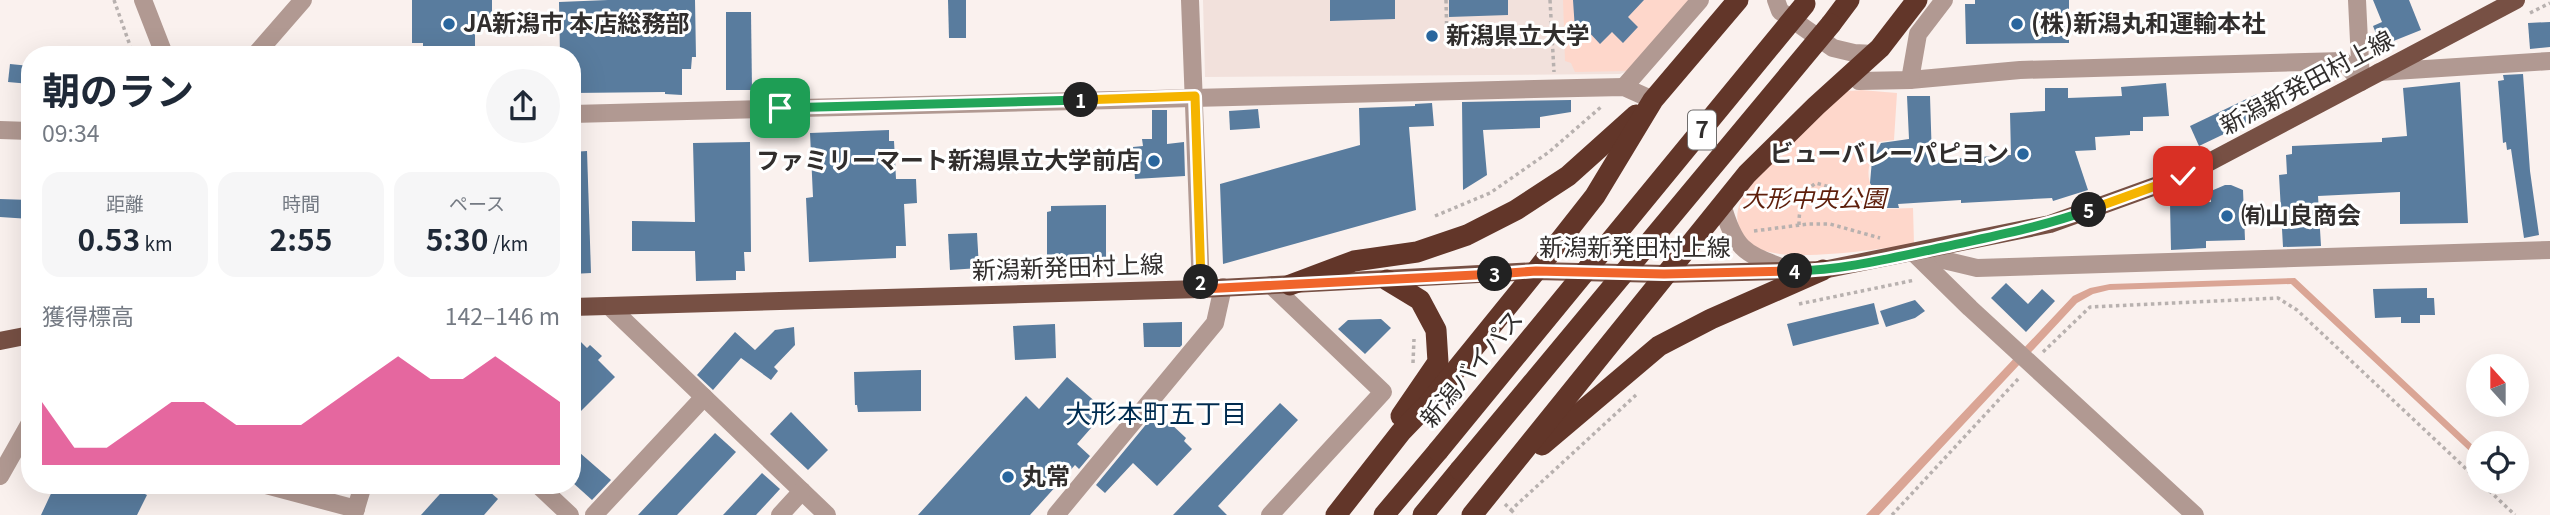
<!DOCTYPE html>
<html lang="ja">
<head>
<meta charset="utf-8">
<style>
	:root { --surface:#fff; --page:#f6f6f7; --text:#1f2937; --muted:#747a83; --accent:#db2777 }
	body { margin:0; font-family:Georgia,"Noto Sans JP",serif; background:var(--page); color:var(--text); height:100vh; display:flex; flex-direction:column; font-size:26px; white-space:nowrap }
	* { box-sizing:border-box; margin:0 }
	p { font-size:23px; color:var(--muted) }
	.icon { flex:none; width:38px; height:38px; fill:none; stroke:currentColor; stroke-width:2; stroke-linecap:round; stroke-linejoin:round }
	.map { position:relative; flex:1; overflow:hidden }
	.panel { position:absolute; left:21px; top:46px; width:560px; height:448px; display:flex; flex-direction:column; background:var(--surface); border-radius:28px; box-shadow:0 7px 28px #0002 }
	.panel>* { flex:none }
	.needle { width:46px; rotate:339deg }
	.tools { position:absolute; left:2466px; top:354px; display:grid; gap:14px }
	.tools a { display:grid; place-items:center; width:63px; height:63px; border-radius:50%; background:var(--surface); box-shadow:0 7px 28px #0002; font-size:35px }
	.pin { position:absolute; display:grid; place-items:center; width:60px; height:60px; color:#fff; margin:-30px; border-radius:14px; box-shadow:0 4px 10px #0006 }
	.km { position:absolute; width:35px; height:35px; margin:-18px; border-radius:50%; background:#222; color:#fff; font-size:19px; line-height:35px; text-align:center }
	.round { display:grid; place-items:center; flex:none; width:74px; height:74px; border-radius:37px; background:var(--page) }
	.headline { display:flex; align-items:center; justify-content:space-between; height:119px; padding:0 21px }
	h1 { font-size:38px; font-weight:700; line-height:52px }
	.metrics { display:grid; grid-template-columns:repeat(3,1fr); gap:10px; height:119px; padding:7px 21px }
	.metrics div { display:grid; align-content:center; border-radius:18px; background:var(--page); text-align:center }
	.metrics b { font-size:30px; font-weight:700 }
	.metrics small { font-size:19px; font-weight:400 }
	.metrics p { font-size:19px }
	.chart { height:196px; padding:14px 21px }
	.chart p { display:flex; justify-content:space-between }
	.chart svg { width:100%; height:126px; margin-top:7px; fill:var(--accent); opacity:.7 }
	.map>svg:first-child { display:block }
	.built { fill:#f2e1dc }
	.green { fill:#fed7cb }
	.water { fill:#daa595 }
	.building { fill:#597c9e }
	.lines { fill:none; stroke-linecap:round; stroke-linejoin:round }
	.path { stroke:#b8b1af; stroke-width:3.5; stroke-dasharray:3.5 3.5; stroke-linecap:butt }
	.minor { stroke:#b19992; stroke-width:18 }
	.major { stroke:#775044; stroke-width:18 }
	.highway { stroke:#623629; stroke-width:21 }
	.highway-bridge { stroke:#623629; stroke-width:21 }
	.split-1-casing { stroke:#fff; stroke-width:14 }
	.split-2-casing { stroke:#fff; stroke-width:14 }
	.split-3-casing { stroke:#fff; stroke-width:14 }
	.split-4-casing { stroke:#fff; stroke-width:14 }
	.split-5-casing { stroke:#fff; stroke-width:14 }
	.split-6-casing { stroke:#fff; stroke-width:14 }
	.split-1 { stroke:#22a559; stroke-width:9 }
	.split-2 { stroke:#f5b400; stroke-width:9 }
	.split-3 { stroke:#f0652b; stroke-width:9 }
	.split-4 { stroke:#f0652b; stroke-width:9 }
	.split-5 { stroke:#22a559; stroke-width:9 }
	.split-6 { stroke:#f5b400; stroke-width:9 }
	.poi-dot { fill:#29669d; stroke:#fff; stroke-width:2.5 }
	.labels { text-anchor:middle; stroke-width:6; stroke-linejoin:round; paint-order:stroke }
	.shield { fill:#fff; stroke:#6f6d6c; stroke-width:2 }
	.shield-label { font-size:23px; font-weight:bold; fill:#312e2d }
	.poi-label { font-size:24px; font-weight:bold; fill:#312e2d; stroke:#fff; text-anchor:start }
	.street-label { font-size:24px; fill:#312e2d; stroke:#fff }
	.park-label { font-size:24px; font-style:italic; fill:#5e1f0b; stroke:#fff }
	.neighbourhood-label { font-size:26px; fill:#002c50; stroke:#fff }
</style>
</head>
<body>
<div class="map">
<svg width="2550" height="515" viewBox="0 0 2550 515">
	<rect width="100%" height="100%" fill="#faf1ee"/>
	<!-- built -->
	<path class="built" d="M1203 0H1693L1628 71 1620 74 1205 77Z"/>
	<!-- green -->
	<g class="green">
		<path d="M1563 0H1693L1628 71 1575 72 1571 63 1565 61Z"/>
		<path d="M1861 90 1897 93 1894 140 1879 142C1863 173 1866 180 1883 209L1913 208 1914 244C1879 249 1790 263 1760 249 1746 243 1734 226 1738 210 1745 180 1802 132 1825 111 1831 105 1838 96 1845 92 1849 90 1857 91 1861 90Z"/>
	</g>
	<!-- water -->
	<path class="water" d="M2295 278 2478 450V459L2291 284 2109 290 2093 294 2077 303 1879 515H1866L2073 296 2090 288 2110 284Z"/>
	<!-- building -->
	<g class="building">
		<path d="M412 0H492V16L475 17V54H423V43H412Z"/>
		<path d="M608 0H695L696 57H692L691 69H682V95L665 94V92L572 93V54H560L559 2Z"/>
		<path d="M948 0H966V38H949Z"/>
		<path d="M1330 0H1395V19L1330 21Z"/>
		<path d="M1449 0H1508V15L1449 17Z"/>
		<path d="M1573 0H1644L1628 17 1638 27 1623 43 1612 32 1600 44 1587 30H1575Z"/>
		<path d="M1975 0H2069V43L1966 44 1965 4H1975Z"/>
		<path d="M2373 0H2409L2421 30 2381 46 2373 26 2382 22Z"/>
		<path d="M726 12H751L752 90H726Z"/>
		<path d="M2550 22V47L2530 49 2528 23Z"/>
		<path d="M10 64 30 66V84L8 82Z"/>
		<path d="M2523 74 2530 171 2539 235 2524 238 2511 149 2507 150 2506 142 2503 143 2498 81 2504 80 2503 75Z"/>
		<path d="M2460 82 2468 223 2400 224V192L2318 196 2321 246 2283 247 2279 175 2287 174 2286 155 2292 154V146L2382 142V138L2407 136 2403 88Z"/>
		<path d="M2166 83 2169 116 2143 117V131H2130V135L2095 137 2096 150 2075 151 2088 190 2053 201 2052 198 1961 203V200L1898 204 1899 208H1884L1870 183 1872 160 1881 143 1909 139 1907 96H1930L1932 160 2011 155 2010 113 2045 111V88H2068V98L2122 96 2121 87Z"/>
		<path d="M2257 94 2266 114 2199 146 2190 126Z"/>
		<path d="M1571 100V112L1540 117V128L1483 130 1487 175 1463 190 1462 102Z"/>
		<path d="M1432 103 1434 126 1409 127 1416 210 1223 264 1220 184 1360 145 1359 108 1415 106V104Z"/>
		<path d="M1258 109 1260 128 1230 130 1229 111Z"/>
		<path d="M1152 110H1167V144L1184 142 1185 176 1135 179 1133 147 1143 146 1142 139H1152Z"/>
		<path d="M889 130V141H894L896 179H916L917 203 904 204 906 246H896V258L809 262 806 198 813 197 810 133Z"/>
		<path d="M750 142 751 252H744L745 271H736V280L696 281 695 251H632V221L695 222 693 143Z"/>
		<path d="M587 151 591 273 572 274V152Z"/>
		<path d="M2225 185H2231L2243 190 2245 240 2206 241V248L2171 250 2170 203 2211 202V191Z"/>
		<path d="M0 199 30 200V219L0 217Z"/>
		<path d="M1106 205V271H1047V212L1051 211V206Z"/>
		<path d="M977 233 979 268 950 270 948 234Z"/>
		<path d="M2006 283 2028 304 2042 289 2055 301 2026 332 1991 298Z"/>
		<path d="M2427 288V298H2434L2435 315H2420V323H2401V317L2375 318 2373 289Z"/>
		<path d="M1915 300 1925 311 1915 318 1886 327 1880 311Z"/>
		<path d="M1874 303 1879 324 1793 346 1787 324Z"/>
		<path d="M1381 319 1391 328 1365 354 1338 329 1348 320Z"/>
		<path d="M1182 322V345L1180 347H1144L1143 323Z"/>
		<path d="M1055 324 1056 358 1015 360 1013 326Z"/>
		<path d="M794 327 795 345 774 367 778 371 771 380 741 358 713 390 697 375 735 332 755 350 775 330Z"/>
		<path d="M572 333 587 348 590 345 602 356 598 360 615 377 572 420Z"/>
		<path d="M921 370V411L858 412 857 405H855L854 372Z"/>
		<path d="M1067 377 1106 411 1077 444 1090 456 1079 469 1075 465 1030 515H918L1026 396 1039 409Z"/>
		<path d="M1280 403 1298 420 1218 506 1227 515H1173Z"/>
		<path d="M791 412 828 450 808 470 770 434Z"/>
		<path d="M1153 416 1164 427 1169 422 1186 438 1184 441 1192 449 1157 486 1133 463 1105 493 1096 485Z"/>
		<path d="M715 433 736 452 677 515H638Z"/>
		<path d="M572 446 611 480 592 500 572 482Z"/>
		<path d="M762 473 780 489 756 515H723Z"/>
		<path d="M55 485H142L139 491 147 495 137 515H41Z"/>
		<path d="M448 485H482L498 499 484 515H421Z"/>
	</g>
	<g class="lines">
		<!-- path -->
		<g class="path">
			<path d="M114 0 133 54"/>
			<path d="M1446 0 1447 43 1552 42"/>
			<path d="M1550 0 1554 72"/>
			<path d="M2530 13 2550 3"/>
			<path d="M1435 216 1490 193 1549 152 1601 107"/>
			<path d="M1799 225C1799 208 1802 192 1816 183L1837 189"/>
			<path d="M1754 231 1808 224H1830L1880 238"/>
			<path d="M1799 304 1915 280"/>
			<path d="M2043 352 2090 307 2278 298 2297 310 2478 480"/>
			<path d="M1413 363 1414 339"/>
			<path d="M2479 481 2515 515"/>
			<path d="M1505 504 1511 510 1636 395"/>
			<path d="M1511 510 1516 515"/>
			<path d="M1892 515 2019 378"/>
		</g>
		<!-- minor -->
		<g class="minor">
			<path d="M143 0 164 54"/>
			<path d="M1190 0 1201 289"/>
			<path d="M1776 0 1780 11 1833 48 1854 53 1874 54"/>
			<path d="M2357 0 2361 82"/>
			<path d="M256 54 303 0"/>
			<path d="M1854 71 1859 81 1910 80 2020 70 2343 61 2361 82"/>
			<path d="M2379 72 2550 61"/>
			<path d="M1910 80 1918 34 1944 0"/>
			<path d="M1624 87 1700 0"/>
			<path d="M572 114 1577 88 1624 87 1653 100"/>
			<path d="M0 130 30 131"/>
			<path d="M1722 204C1736 254 1746 253 1791 271"/>
			<path d="M1914 253 1977 268 2550 250"/>
			<path d="M1914 253 1970 308 2195 515"/>
			<path d="M609 306 827 515"/>
			<path d="M0 476 30 423"/>
			<path d="M266 485 356 509"/>
			<path d="M538 485 570 515"/>
			<path d="M354 515 363 485"/>
			<path d="M594 515 704 397"/>
			<path d="M780 515 802 491"/>
			<path d="M1056 515 1215 323 1223 287"/>
			<path d="M1270 515 1383 392 1271 285"/>
		</g>
		<!-- major -->
		<g class="major">
			<path d="M572 307 1201 289 1536 271 1664 274 1823 270 2050 224 2183 176 2516 0"/>
			<path d="M0 341 30 335"/>
		</g>
		<!-- highway -->
		<g class="highway">
			<path d="M1831 24 1849 0"/>
			<path d="M1387 280 1420 300 1436 330 1438 362 1401 416"/>
			<path d="M1290 285 1354 261 1417 252 1467 235 1516 210 1568 176 1636 115"/>
			<path d="M1542 445 1659 346 1711 319 1823 270"/>
			<path d="M1336 515 1401 432 1429 403 1536 271 1595 196 1653 100 1738 0"/>
			<path d="M1384 515 1438 451"/>
			<path d="M1423 515 1460 470"/>
			<path d="M1472 515 1747 174 1816 106 1880 48 1917 0"/>
		</g>
		<!-- highway-bridge -->
		<g class="highway-bridge">
			<path d="M1438 451 1805 4"/>
			<path d="M1460 470 1831 24"/>
		</g>
	</g>
	<g class="lines">
		<!-- split-1 casing -->
		<g class="split-1-casing">
			<path id="split-1" d="M780 108 1081 100"/>
		</g>
		<!-- split-2 casing -->
		<g class="split-2-casing">
			<path id="split-2" d="M1081 100 1195 96 1201 282"/>
		</g>
		<!-- split-3 casing -->
		<g class="split-3-casing">
			<path id="split-3" d="M1201 282V289L1495 274"/>
		</g>
		<!-- split-4 casing -->
		<g class="split-4-casing">
			<path id="split-4" d="M1495 274 1536 271 1664 274 1795 271"/>
		</g>
		<!-- split-5 casing -->
		<g class="split-5-casing">
			<path id="split-5" d="M1795 271C1845 270 1895 257 1944 247 1993 236 2042 227 2089 210"/>
		</g>
		<!-- split-6 casing -->
		<g class="split-6-casing">
			<path id="split-6" d="M2089 210 2183 176"/>
		</g>
		<!-- split-1 -->
		<use href="#split-1" class="split-1"/>
		<!-- split-2 -->
		<use href="#split-2" class="split-2"/>
		<!-- split-3 -->
		<use href="#split-3" class="split-3"/>
		<!-- split-4 -->
		<use href="#split-4" class="split-4"/>
		<!-- split-5 -->
		<use href="#split-5" class="split-5"/>
		<!-- split-6 -->
		<use href="#split-6" class="split-6"/>
	</g>
	<!-- markers -->
	<g class="poi-dot">
		<circle cx="449" cy="24" r="7"/>
		<circle cx="2017" cy="24" r="7"/>
		<circle cx="1432" cy="36" r="7"/>
		<circle cx="2023" cy="154" r="7"/>
		<circle cx="1154" cy="161" r="7"/>
		<circle cx="2227" cy="216" r="7"/>
		<circle cx="1008" cy="477" r="7"/>
	</g>
	<g class="labels">
		<!-- shield labels -->
		<rect class="shield" x="1688" y="110.5" width="28" height="39" rx="5"/>
		<g class="shield-label">
			<text x="1702" y="138">7</text>
		</g>
		<!-- poi labels -->
		<g class="poi-label">
			<text x="463" y="32">JA新潟市 本店総務部</text>
			<text x="2031" y="32">(株)新潟丸和運輸本社</text>
			<text x="1446" y="44">新潟県立大学</text>
			<text x="2009" y="162" text-anchor="end">ビューバレーパピヨン</text>
			<text x="1140" y="169" text-anchor="end">ファミリーマート新潟県立大学前店</text>
			<text x="2241" y="224">㈲山良商会</text>
			<text x="1022" y="485">丸常</text>
		</g>
		<!-- street labels -->
		<g class="street-label">
			<text transform="translate(2307 83) rotate(-28)" y="8">新潟新発田村上線</text>
			<text x="1635" y="256">新潟新発田村上線</text>
			<text transform="translate(1068 268) rotate(-2)" y="8">新潟新発田村上線</text>
			<text transform="translate(1472 369) rotate(-50)" y="8">新潟バイパス</text>
		</g>
		<!-- park labels -->
		<g class="park-label">
			<text x="1814" y="207">大形中央公園</text>
		</g>
		<!-- neighbourhood labels -->
		<g class="neighbourhood-label">
			<text x="1156" y="423">大形本町五丁目</text>
		</g>
	</g>
</svg>
<div class="tools">
<a><svg class="needle" viewBox="-14 -14 28 28"><path d="M0-13l5 13h-10z" fill="#e53935"/><path d="M0 13l5-13h-10z" fill="#747a83"/></svg></a>
<a><svg class="icon" aria-label="locate" viewBox="0 0 24 24"><circle cx="12" cy="12" r="6"/><path d="M12 2v4M12 18v4M2 12h4M18 12h4"/></svg></a>
</div>
<div class="pin" style="left:780px;top:108px;background:#1e9e55"><svg class="icon" aria-label="arrive" viewBox="0 0 24 24"><path d="M6 21V4h12l-3 4 3 4H6"/></svg></div>
<div class="pin" style="left:2183px;top:176px;background:#d93025"><svg class="icon" aria-label="check" viewBox="0 0 24 24"><path d="M5 12l5 5 9-10"/></svg></div>
<b class="km" style="left:1081px;top:100px">1</b>
<b class="km" style="left:1201px;top:282px">2</b>
<b class="km" style="left:1495px;top:274px">3</b>
<b class="km" style="left:1795px;top:271px">4</b>
<b class="km" style="left:2089px;top:210px">5</b>
<section class="panel">
<div class="headline"><div><h1>朝のラン</h1><p>09:34</p></div><a class="round"><svg class="icon" aria-label="share" viewBox="0 0 24 24"><path d="M12 15V3M7 8l5-5 5 5M5 13v7h14v-7"/></svg></a></div>
<div class="metrics">
<div><p>距離</p><b>0.53<small> km</small></b></div>
<div><p>時間</p><b>2:55</b></div>
<div><p>ペース</p><b>5:30<small> /km</small></b></div>
</div>
<div class="chart"><p><span>獲得標高</span>142–146 m</p>
<svg viewBox="0 0 160 44" preserveAspectRatio="none"><path d="M0 44V22L10 38L20 38L30 30L40 22L50 22L60 30L70 30L80 30L90 22L100 14L110 6L120 14L130 14L140 6L150 14L160 22V44z"/></svg>
</div>
</section>
</div>
</body>
</html>
